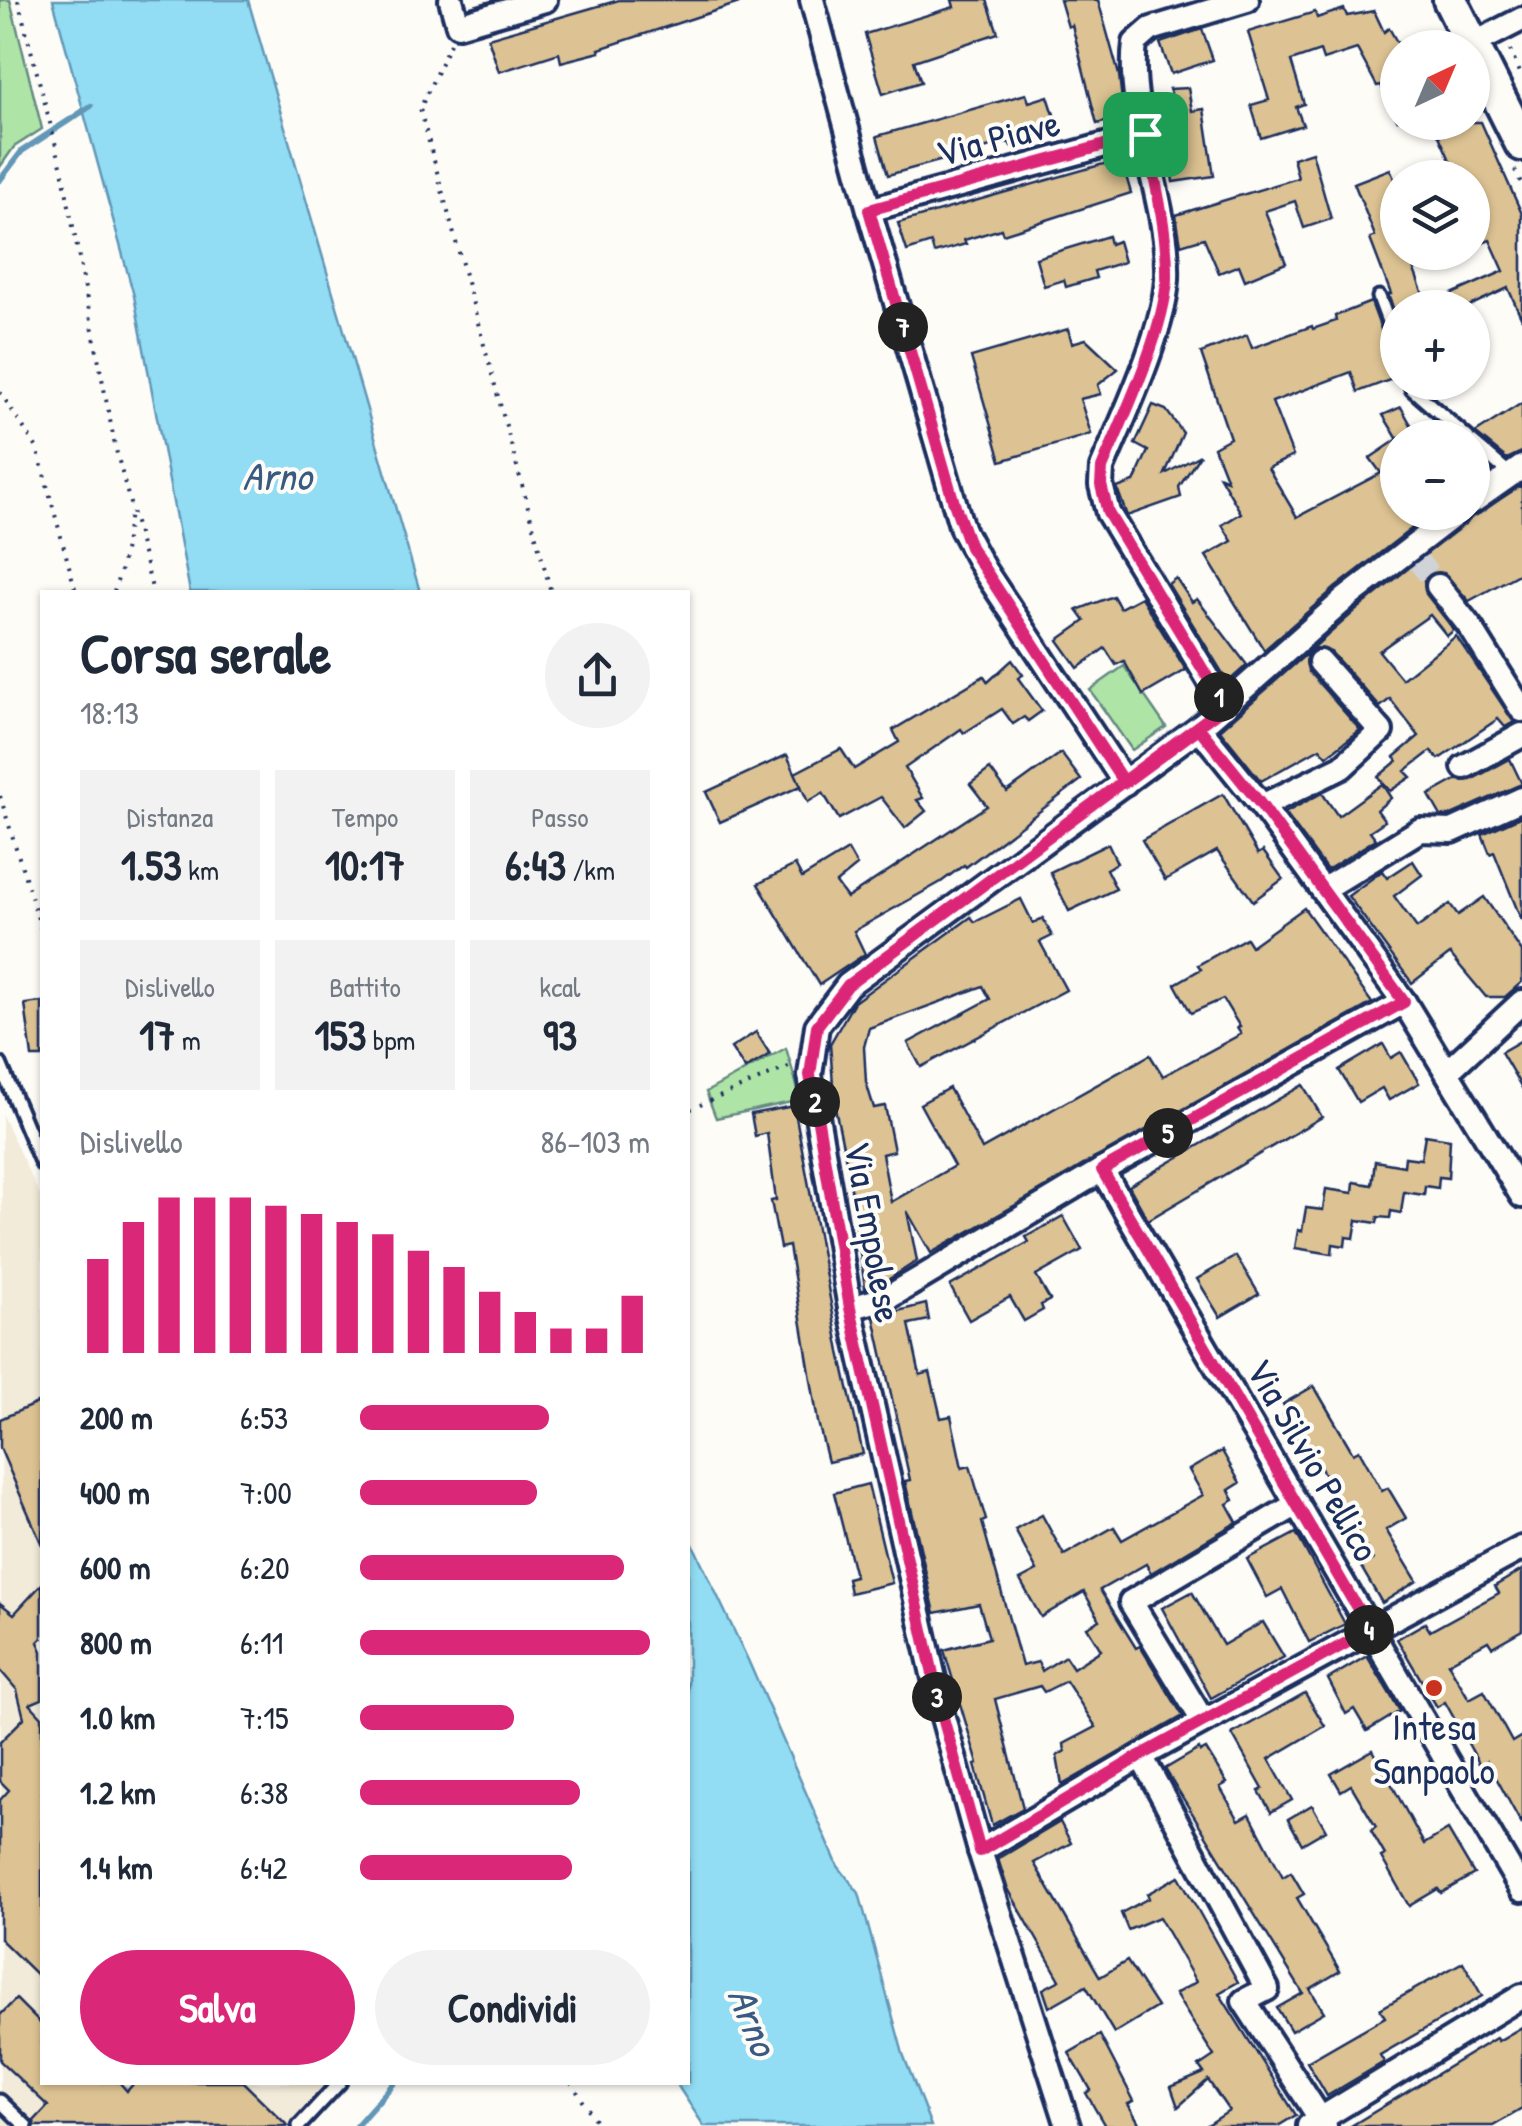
<!DOCTYPE html>
<html lang="it">
<head>
<meta charset="utf-8">
<style>
	:root { --surface:#fff; --page:#f2f2f3; --text:#1f2937; --muted:#747a83; --accent:#db2777 }
	body { margin:0; font-family:"Patrick Hand",sans-serif; background:var(--page); color:var(--text); height:100vh; display:flex; flex-direction:column; font-size:38px; white-space:nowrap }
	* { box-sizing:border-box; margin:0 }
	p { font-size:32px; color:var(--muted) }
	.icon { flex:none; width:55px; height:55px; fill:none; stroke:currentColor; stroke-width:2; stroke-linecap:round; stroke-linejoin:round }
	.map { position:relative; flex:1; overflow:hidden }
	.details { position:absolute; left:40px; top:590px; width:650px; height:1495px; display:flex; flex-direction:column; background:var(--surface); border-radius:0px; box-shadow:0 2px 8px #0004 }
	.details>* { flex:none }
	.needle { width:65px; rotate:44deg }
	.controls { position:absolute; left:1380px; top:30px; display:grid; gap:20px }
	.controls a { display:grid; place-items:center; width:110px; height:110px; border-radius:50%; background:var(--surface); box-shadow:0 2px 8px #0004; font-size:50px }
	.pin { position:absolute; display:grid; place-items:center; width:85px; height:85px; color:#fff; margin:-42px; border-radius:20px; box-shadow:0 5px 15px #0006 }
	.km { position:absolute; width:50px; height:50px; margin:-25px; border-radius:50%; background:#222; color:#fff; font-size:28px; line-height:50px; text-align:center }
	.round { display:grid; place-items:center; flex:none; width:105px; height:105px; border-radius:52px; background:var(--page) }
	.head { display:flex; align-items:center; justify-content:space-between; height:170px; padding:0 40px }
	h1 { font-size:55px; font-weight:800; line-height:75px }
	.figures { display:grid; grid-template-columns:repeat(3,1fr); gap:15px; height:170px; padding:10px 40px }
	.figures div { display:grid; align-content:center; border-radius:0px; background:var(--page); text-align:center }
	.figures b { font-size:42px; font-weight:800 }
	.figures small { font-size:28px; font-weight:400 }
	.figures p { font-size:28px }
	.chart { height:280px; padding:20px 40px }
	.chart p { display:flex; justify-content:space-between }
	.chart svg { width:100%; height:180px; margin-top:10px; stroke:var(--accent); stroke-width:6 }
	.primary-button { display:flex; gap:20px; margin-top:auto; padding:20px 40px }
	.primary-button a { flex:1; height:115px; border-radius:60px; background:var(--accent); color:#fff; font-size:40px; font-weight:800; line-height:115px; text-align:center }
	.primary-button a+a { background:var(--page); color:var(--text) }
	ul { padding:0 40px; list-style:none; font-size:32px }
	li { display:grid; grid-template-columns:160px 120px 1fr; align-items:center; height:75px }
	li i { height:25px; border-radius:12px; background:var(--accent) }
	.map>svg:first-child { display:block }
	.built { fill:#f3ebd9 }
	.green { fill:#afe4a7; stroke:#658a82; stroke-width:2.5 }
	.water { fill:#92ddf3; stroke:#6297b7; stroke-width:2.5 }
	.lines { fill:none; stroke-linecap:round; stroke-linejoin:round }
	.stream { stroke:#6297b7; stroke-width:6 }
	.building { fill:#ddc393; stroke:#1b2f5e; stroke-width:2.5 }
	.street-tunnel { stroke:#d0d3d8; stroke-width:22; stroke-dasharray:22 11; stroke-linecap:butt }
	.lane-casing { stroke:#1b2f5e; stroke-width:19 }
	.street-casing { stroke:#1b2f5e; stroke-width:30 }
	.secondary-casing { stroke:#1b2f5e; stroke-width:40 }
	.path { stroke:#1b2f5e; stroke-width:4; stroke-dasharray:2.5 8; stroke-linecap:butt }
	.lane { stroke:#fdfcf7; stroke-width:11 }
	.street { stroke:#fdfcf7; stroke-width:22 }
	.secondary { stroke:#fdfcf7; stroke-width:32 }
	.route-casing { stroke:#fff; stroke-width:20 }
	.route { stroke:#db2777; stroke-width:12 }
	.poi-dot { fill:#c8321e; stroke:#fdfcf7; stroke-width:4 }
	.labels { text-anchor:middle; stroke-width:8; stroke-linejoin:round; paint-order:stroke }
	.street-label { font-size:38px; fill:#1b2f5e; stroke:#fdfcf7 }
	.poi-label { font-size:38px; fill:#1b2f5e; stroke:#fdfcf7 }
	.water-label { font-size:40px; font-style:italic; fill:#395a83; stroke:#fdfcf7 }
</style>
</head>
<body>
<div class="map">
<svg width="1522" height="2126" viewBox="0 0 1522 2126">
	<rect width="100%" height="100%" fill="#fdfcf7"/>
	<filter id="ink" filterUnits="userSpaceOnUse"><feTurbulence type="fractalNoise" baseFrequency=".01" numOctaves="2"/><feDisplacementMap in="SourceGraphic" scale="20" xChannelSelector="R" yChannelSelector="G"/><feConvolveMatrix kernelMatrix="1 2 1 2 8 2 1 2 1" color-interpolation-filters="sRGB"/></filter>
	<g filter="url(#ink)">
		<!-- built -->
		<path class="built" d="M2 1115 42 1200V2082L348 2083 313 2126H0Z"/>
		<!-- green -->
		<g class="green">
			<path d="M0 0H10L42 129 14 147 0 167Z"/>
			<path d="M1124 666 1166 727 1132 750 1090 690Z"/>
			<path d="M786 1048 801 1100 716 1118 706 1092Z"/>
		</g>
		<!-- water -->
		<g class="water">
			<path d="M53 0H248L420 592H190L134 296Z"/>
			<path d="M688 1534 748 1660 838 1866 859 1893 903 2054 931 2126H704L676 2083 688 2082Z"/>
		</g>
		<g class="lines">
			<!-- stream -->
			<g class="stream">
				<path d="M0 180 22 151 91 106"/>
				<path d="M356 2126 395 2082"/>
			</g>
		</g>
		<!-- building -->
		<g class="building">
			<path d="M619 0H739V3L599 49 600 52 561 62 559 53 499 72 488 38Z"/>
			<path d="M952 0H987L998 33 914 61 921 82 883 94 865 34 954 7Z"/>
			<path d="M1060 0H1098L1119 75 1124 117 1097 124 1072 25 1068 27Z"/>
			<path d="M1344 9 1347 16 1374 11 1384 32 1389 28 1398 44V121L1381 85 1377 86 1357 49 1323 60 1320 51 1291 61 1304 104 1296 107 1303 125 1261 138 1251 105 1269 100 1248 32 1315 12 1317 18Z"/>
			<path d="M1202 29 1213 60 1171 74 1160 43Z"/>
			<path d="M1188 88 1192 111 1204 109 1214 176 1173 182 1162 108 1175 106 1169 89Z"/>
			<path d="M1026 94 1029 102 1048 96 1059 130 1011 146 1009 142 888 175 877 136Z"/>
			<path d="M1450 122H1481L1522 214V319L1508 288 1465 308H1398V320L1388 295 1391 294 1370 239 1375 236 1354 183 1390 169 1398 188V252H1455L1414 270 1427 305 1504 271 1490 240 1472 247V178H1458L1436 129Z"/>
			<path d="M1312 152 1331 219 1304 228 1295 201 1265 211 1286 263 1245 280 1239 265 1219 273 1204 238 1181 245 1176 215 1298 178 1293 158Z"/>
			<path d="M1121 159 1131 193 1003 234 1001 229 964 240 966 244 934 253 931 243 907 251 898 223Z"/>
			<path d="M1108 236 1110 244 1118 241 1124 262 1094 271 1096 278 1066 287 1064 280 1044 286 1036 258Z"/>
			<path d="M1371 302 1389 351 1398 357V377L1358 392 1351 372 1272 402 1293 456 1268 468 1297 517 1381 473 1370 458 1398 439V512H1433L1335 588 1264 650 1206 556 1232 541 1222 525 1241 513 1220 477 1227 480 1214 447 1230 438 1201 353 1247 335 1252 348 1312 326 1313 329 1336 321 1335 316Z"/>
			<path d="M1068 329 1072 343 1086 339 1118 369 1098 385 1101 394 1080 399 1091 434 1001 461 971 357Z"/>
			<path d="M1522 403V452L1507 459 1475 433Z"/>
			<path d="M1153 405 1166 410 1183 433 1165 474 1200 455 1179 487 1181 497 1127 516 1117 488 1134 482 1148 451 1135 444Z"/>
			<path d="M1401 407 1410 423 1419 438H1397L1383 415Z"/>
			<path d="M1522 485V572L1469 601 1444 573 1430 574 1424 581 1426 594 1454 630 1447 636 1430 615 1379 651 1402 679 1456 636 1514 722 1505 727 1498 719 1439 759 1431 751 1405 771 1411 777 1390 791 1378 777 1397 761 1394 757 1419 736 1390 699 1380 707 1331 652 1316 648 1306 656 1308 671 1360 730 1327 756 1320 748 1261 781 1220 730 1354 612 1472 517Z"/>
			<path d="M1176 578 1192 602 1197 599 1247 665 1228 682 1168 584Z"/>
			<path d="M1113 596 1120 608 1141 597 1186 670 1143 695 1124 661 1116 665 1105 648 1078 668 1058 640 1085 621 1077 610Z"/>
			<path d="M1012 660 1023 675 1018 678 1042 711 1028 721 1024 717 1013 724 1002 709 964 733 961 729 905 768 923 798 917 800 926 811 905 828 881 797 839 819 823 793 808 802 795 773 841 749 854 769 899 742 893 730 984 676 988 682Z"/>
			<path d="M1061 753 1081 780 966 867 964 865 941 882 854 931 865 954 819 985 758 884 795 865 802 878 848 850 857 866 836 883 847 898 987 806 970 784 990 769 1007 792Z"/>
			<path d="M787 755 801 786 720 822 706 792Z"/>
			<path d="M1510 759 1522 784 1449 816H1441L1429 795 1456 780H1471Z"/>
			<path d="M1382 784 1391 798 1377 810 1385 821 1370 831 1376 839 1327 870 1285 813 1322 793 1338 816Z"/>
			<path d="M1223 794 1258 854 1263 851 1283 879 1253 901 1217 851 1165 880 1142 840Z"/>
			<path d="M1522 816V919H1521L1494 852 1490 854 1482 834Z"/>
			<path d="M1108 844 1117 863 1106 869 1116 889 1069 911 1050 872Z"/>
			<path d="M1413 861 1422 875 1394 896 1417 928 1450 904 1458 915 1484 897 1522 952V982L1505 997H1486L1450 954 1412 983 1348 896 1382 871 1387 878Z"/>
			<path d="M1021 899 1033 923 1043 918 1052 936 1040 942 1066 990 921 1067 908 1043 990 999 983 986 869 1028 864 1047 866 1082 874 1108 885 1106 894 1151 882 1154 891 1202 954 1166 920 1104 949 1088 982 1149 1150 1055 1163 1076 1241 1034 1237 1028 1240 1027 1223 999 1191 1013 1175 984 1201 969 1198 965 1246 938 1251 946 1304 908 1372 1003 931 1253 907 1211 917 1261 883 1283 865 1288 849 1175 830 1084H833L830 1044 854 1002 971 917 975 922Z"/>
			<path d="M42 1002V1057H32L25 1004Z"/>
			<path d="M756 1032 770 1054 745 1069 731 1048Z"/>
			<path d="M1522 1040V1088L1501 1052Z"/>
			<path d="M1383 1044 1391 1058 1401 1052 1419 1083 1389 1100 1382 1088 1358 1102 1339 1070Z"/>
			<path d="M1303 1085 1322 1117 1148 1220 1129 1186Z"/>
			<path d="M794 1106 840 1352 863 1454 828 1462 818 1422 789 1246 780 1248 771 1201 776 1200 767 1133 755 1136 751 1114Z"/>
			<path d="M1425 1135 1450 1139 1448 1178 1439 1177 1438 1188 1425 1186 1424 1195 1404 1192 1401 1213 1391 1211 1390 1218 1378 1217 1377 1223 1357 1220 1354 1238 1346 1237 1345 1246 1333 1244 1332 1254 1295 1248 1298 1230 1302 1231 1306 1208 1323 1210 1326 1189 1353 1193 1354 1182 1372 1185 1375 1161 1404 1166 1405 1157 1421 1159Z"/>
			<path d="M1063 1216 1082 1250 1036 1276 1050 1300 1041 1305 1043 1310 1024 1321 1010 1297 969 1320 950 1286 1029 1242 1026 1237Z"/>
			<path d="M1236 1256 1259 1294 1220 1317 1197 1279Z"/>
			<path d="M926 1304 929 1320 909 1324 920 1375 930 1372 941 1418 951 1416 962 1468 970 1466 986 1520 982 1522 1022 1666 1038 1662 1042 1671 1065 1656 1073 1668 1101 1650 1087 1627 1100 1620 1084 1592 1041 1617 1020 1580 1037 1571 1015 1530 1042 1515 1064 1555 1114 1527 1122 1540 1203 1495 1189 1470 1222 1451 1240 1483 1229 1490 1234 1500 1227 1504 1237 1522 1151 1573 1146 1564 1100 1590 1136 1648 1140 1646 1183 1716 1062 1785 1057 1756 1065 1751 1064 1744 1096 1727 1066 1681 1044 1692 1040 1686 995 1699 1023 1808 992 1825 975 1765 978 1764 944 1650 989 1638 979 1604 935 1613 905 1481 910 1480 874 1317Z"/>
			<path d="M1314 1386 1353 1453 1359 1450 1382 1491 1388 1488 1406 1518 1386 1530 1417 1581 1382 1603 1361 1567 1373 1560 1307 1444 1301 1447 1283 1415 1287 1412 1283 1404Z"/>
			<path d="M42 1401V1545L0 1448V1419Z"/>
			<path d="M868 1484 892 1583 850 1593 847 1578 855 1576 834 1493Z"/>
			<path d="M1296 1533 1345 1624 1309 1642 1282 1589 1267 1597 1247 1559Z"/>
			<path d="M1522 1570V1630L1492 1647 1488 1641 1448 1663 1469 1699 1484 1691 1512 1742 1522 1736V1825L1487 1761 1480 1765 1445 1702 1437 1707 1397 1639 1425 1623 1430 1631 1499 1593 1495 1586Z"/>
			<path d="M42 1584V1638L38 1642 42 1651V1699L30 1704 42 1717V1980L0 1939V1800L9 1790 0 1781V1742L24 1718 17 1690 0 1670V1603L14 1614Z"/>
			<path d="M1192 1592 1223 1645 1263 1622 1284 1657 1211 1698 1162 1608Z"/>
			<path d="M1367 1656 1400 1711 1367 1731 1354 1709 1346 1714 1328 1679Z"/>
			<path d="M1305 1693 1325 1726 1269 1759 1292 1800 1271 1812 1259 1791 1263 1789 1232 1734Z"/>
			<path d="M1199 1749 1200 1752 1206 1749 1227 1783 1220 1787 1239 1820 1250 1814 1283 1877 1291 1872 1304 1894 1297 1898 1340 1971 1310 1989 1324 2012 1291 2031 1277 2008 1303 1993 1165 1769Z"/>
			<path d="M1373 1750 1424 1844 1448 1830 1474 1874 1441 1893 1438 1889 1409 1906 1381 1857 1385 1855 1371 1831 1376 1827 1351 1785 1341 1791 1331 1774Z"/>
			<path d="M1312 1805 1326 1830 1302 1844 1288 1819Z"/>
			<path d="M1060 1822 1071 1843 1034 1863 1100 1977 1127 1961 1157 2007 1114 2033 1086 1986 1049 2007 1043 1989 1060 1980 1007 1887 998 1859Z"/>
			<path d="M1179 1876 1238 1982 1219 1993 1296 2115 1278 2126H1206L1229 2111 1208 2080 1178 2107 1171 2087 1204 2073 1199 2066 1214 2056 1175 1994 1196 1982 1159 1917 1128 1930 1121 1913 1149 1898 1147 1894Z"/>
			<path d="M1463 1962 1482 1996 1380 2055 1384 2062 1327 2096 1307 2062 1385 2017 1380 2009Z"/>
			<path d="M16 1999 42 2025V2082H119L127 2091 135 2082H243L288 2126H35L34 2121 48 2106 0 2061V2015Z"/>
			<path d="M1522 2027V2109L1493 2126H1351L1496 2038 1498 2041Z"/>
			<path d="M1100 2035 1134 2101 1128 2104 1141 2126H1105L1086 2093 1091 2090 1069 2053Z"/>
		</g>
		<g class="lines">
			<!-- street-tunnel -->
			<path class="street-tunnel" d="M1415 557 1438 586"/>
			<!-- lane casing -->
			<g class="lane-casing">
				<g id="lane">
					<path d="M1379 297 1398 348"/>
					<path d="M1410 382 1412 389 1468 438"/>
					<path d="M1472 442 1510 474"/>
					<path d="M0 1064 42 1164"/>
					<path d="M0 2101 26 2126"/>
					<path d="M299 2126 340 2082"/>
				</g>
			</g>
			<!-- street casing -->
			<g class="street-casing">
				<g id="street">
					<path d="M451 0 458 25 545 0"/>
					<path d="M812 0 869 210 962 529 984 570 1125 783"/>
					<path d="M1485 38 1522 19"/>
					<path d="M869 210 1145 134"/>
					<path d="M1472 502 1522 467"/>
					<path d="M1438 586 1471 628 1522 710"/>
					<path d="M1225 706 1108 513 1101 485 1102 468C1123 418 1164 332 1167 279 1170 203 1126 118 1135 43L1151 29 1247 0"/>
					<path d="M1199 728 1262 806 1404 1002 1522 1196"/>
					<path d="M1464 767 1522 735"/>
					<path d="M1262 806 1342 767 1381 731 1320 662"/>
					<path d="M1324 889 1420 830 1452 831 1522 799"/>
					<path d="M1448 1071 1522 1002"/>
					<path d="M1102 1170 1522 1890"/>
					<path d="M850 1308 889 1297 1102 1170 1404 1002"/>
					<path d="M1203 1721 1131 1602 1297 1504"/>
					<path d="M1141 1756 1267 1989 1244 2001 1325 2126"/>
					<path d="M980 1851 1141 1756 1522 1548"/>
					<path d="M1068 2126 980 1851 942 1714 850 1308 810 1075 817 1026 848 985 1199 728 1344 600 1458 512"/>
					<path d="M1309 2126 1522 1996"/>
				</g>
			</g>
			<!-- secondary casing -->
			<g class="secondary-casing">
				<path id="secondary" d="M1450 0 1522 144"/>
			</g>
			<!-- path -->
			<g class="path">
				<path d="M18 0 62 169 115 446 153 592"/>
				<path d="M450 43 420 109 551 592"/>
				<path d="M1510 50 1522 77"/>
				<path d="M1515 170 1522 185"/>
				<path d="M0 392 37 448 76 592"/>
				<path d="M114 592 122 565 130 513"/>
				<path d="M0 796 42 932"/>
				<path d="M688 1098 691 1109 791 1066"/>
				<path d="M571 2082 599 2126"/>
			</g>
			<!-- lane -->
			<use href="#lane" class="lane"/>
			<!-- street -->
			<use href="#street" class="street"/>
			<!-- secondary -->
			<use href="#secondary" class="secondary"/>
		</g>
	</g>
	<g class="lines" filter="url(#ink)">
		<!-- route casing -->
		<g class="route-casing">
			<path id="route" d="M1145 134C1155 180 1168 232 1167 279 1164 332 1123 418 1102 468L1101 485 1108 513 1225 706 848 985 817 1026 810 1075 850 1308 942 1714 980 1851 1140 1756 1370 1630 1102 1170 1404 1002 1262 806 1199 728 1188 736 1124 783 970 547 954 503 869 210 1145 134"/>
		</g>
		<!-- route -->
		<use href="#route" class="route"/>
	</g>
	<!-- markers -->
	<circle class="poi-dot" cx="1434" cy="1688" r="10"/>
	<g class="labels">
		<!-- street labels -->
		<g class="street-label">
			<text transform="translate(998 138) rotate(-15)" y="13">Via Piave</text>
			<text transform="translate(873 1232) rotate(80)" y="13">Via Empolese</text>
			<text transform="translate(1313 1460) rotate(60)" y="13">Via Silvio Pellico</text>
		</g>
		<!-- poi labels -->
		<g class="poi-label">
			<text x="1434" y="1740">Intesa<tspan x="1434" dy="44">Sanpaolo</tspan></text>
		</g>
		<!-- water labels -->
		<g class="water-label">
			<text x="277" y="490">Arno</text>
			<text transform="translate(753 2021) rotate(68)" y="14">Arno</text>
		</g>
	</g>
</svg>
<div class="controls">
<a><svg class="needle" viewBox="-14 -14 28 28"><path d="M0-13l5 13h-10z" fill="#e53935"/><path d="M0 13l5-13h-10z" fill="#747a83"/></svg></a>
<a><svg class="icon" aria-label="layers" viewBox="0 0 24 24"><path d="M12 4l9 5-9 5-9-5zM3 14l9 5 9-5"/></svg></a>
<a>+</a>
<a>−</a>
</div>
<div class="pin" style="left:1145px;top:134px;background:#1e9e55"><svg class="icon" aria-label="arrive" viewBox="0 0 24 24"><path d="M6 21V4h12l-3 4 3 4H6"/></svg></div>
<b class="km" style="left:1219px;top:697px">1</b>
<b class="km" style="left:815px;top:1102px">2</b>
<b class="km" style="left:937px;top:1697px">3</b>
<b class="km" style="left:1369px;top:1630px">4</b>
<b class="km" style="left:1168px;top:1133px">5</b>
<b class="km" style="left:903px;top:327px">7</b>
<section class="details">
<div class="head"><div><h1>Corsa serale</h1><p>18:13</p></div><a class="round"><svg class="icon" aria-label="share" viewBox="0 0 24 24"><path d="M12 15V3M7 8l5-5 5 5M5 13v7h14v-7"/></svg></a></div>
<div class="figures">
<div><p>Distanza</p><b>1.53<small> km</small></b></div>
<div><p>Tempo</p><b>10:17</b></div>
<div><p>Passo</p><b>6:43<small> /km</small></b></div>
</div>
<div class="figures">
<div><p>Dislivello</p><b>17<small> m</small></b></div>
<div><p>Battito</p><b>153<small> bpm</small></b></div>
<div><p>kcal</p><b>93</b></div>
</div>
<div class="chart"><p><span>Dislivello</span>86–103 m</p>
<svg viewBox="0 0 160 44" preserveAspectRatio="none"><path d="M5 44V21M15 44V12M25 44V6M35 44V6M45 44V6M55 44V8M65 44V10M75 44V12M85 44V15M95 44V19M105 44V23M115 44V29M125 44V34M135 44V38M145 44V38M155 44V30"/></svg>
</div>
<ul>
<li><b>200 m</b>6:53<i style="width:65%"></i></li>
<li><b>400 m</b>7:00<i style="width:61%"></i></li>
<li><b>600 m</b>6:20<i style="width:91%"></i></li>
<li><b>800 m</b>6:11<i style="width:100%"></i></li>
<li><b>1.0 km</b>7:15<i style="width:53%"></i></li>
<li><b>1.2 km</b>6:38<i style="width:76%"></i></li>
<li><b>1.4 km</b>6:42<i style="width:73%"></i></li>
</ul>
<div class="primary-button"><a>Salva</a><a>Condividi</a></div>
</section>
</div>
</body>
</html>
